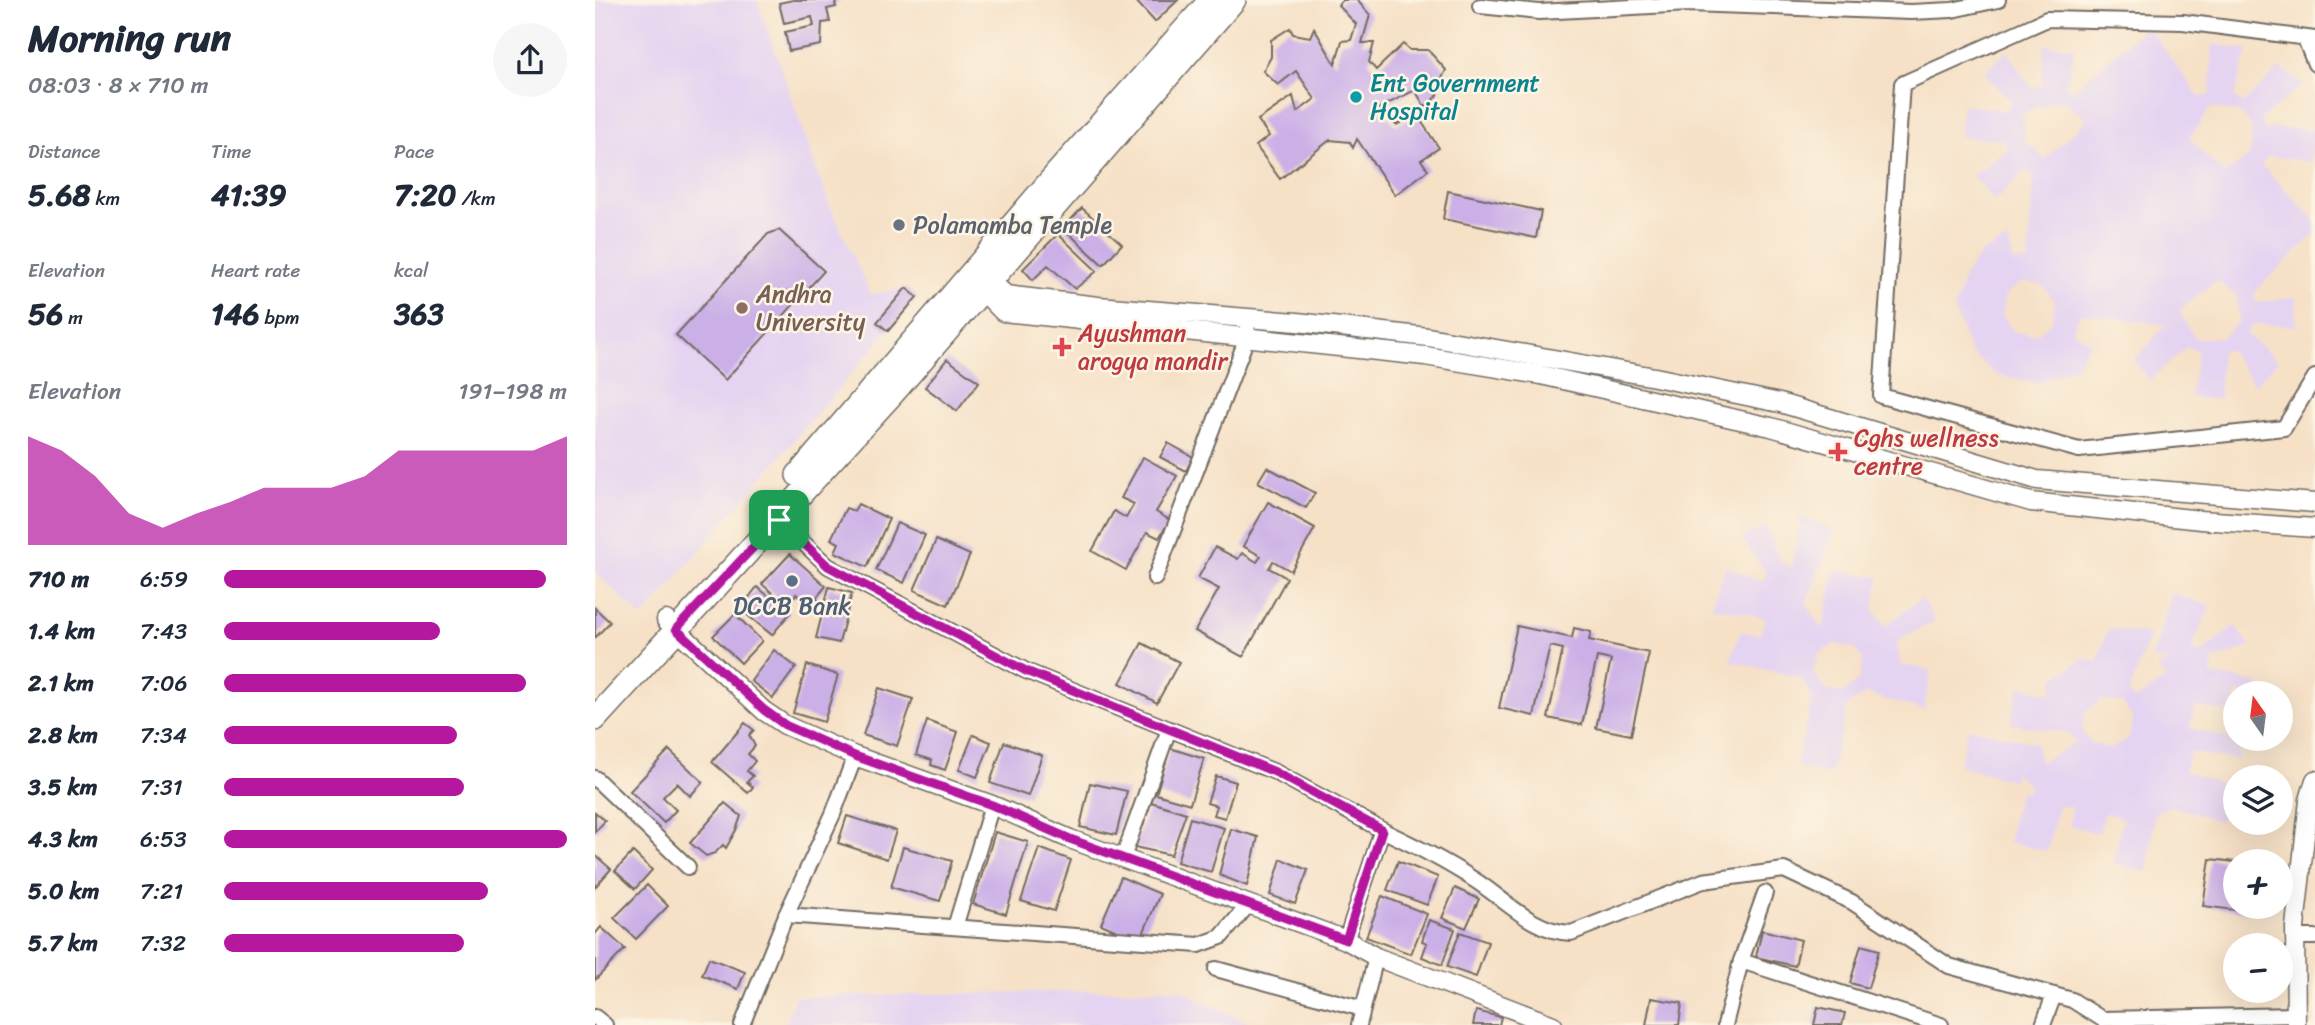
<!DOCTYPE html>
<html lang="en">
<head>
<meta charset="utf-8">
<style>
	:root { --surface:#fff; --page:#f6f6f7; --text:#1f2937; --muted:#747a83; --accent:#b5179e }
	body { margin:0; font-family:Sriracha,sans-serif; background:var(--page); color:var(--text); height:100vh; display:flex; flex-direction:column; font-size:26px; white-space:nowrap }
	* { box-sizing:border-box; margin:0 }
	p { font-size:23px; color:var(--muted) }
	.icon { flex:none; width:38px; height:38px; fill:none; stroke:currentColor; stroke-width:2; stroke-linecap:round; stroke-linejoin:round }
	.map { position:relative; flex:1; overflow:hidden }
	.sheet { display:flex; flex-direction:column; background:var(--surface); width:595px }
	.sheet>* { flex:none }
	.needle { width:46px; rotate:346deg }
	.fabs { position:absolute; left:1628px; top:681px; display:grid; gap:14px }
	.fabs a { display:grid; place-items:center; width:70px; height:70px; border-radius:50%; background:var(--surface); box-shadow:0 7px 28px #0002; font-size:35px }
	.pin { position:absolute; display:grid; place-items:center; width:60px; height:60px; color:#fff; margin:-30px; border-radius:14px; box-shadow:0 4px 10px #0006 }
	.round { display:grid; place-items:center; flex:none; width:74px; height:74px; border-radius:37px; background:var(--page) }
	.head { display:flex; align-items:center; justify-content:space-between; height:119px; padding:0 28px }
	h1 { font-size:38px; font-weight:700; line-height:52px }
	.stats { display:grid; grid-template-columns:repeat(3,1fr); gap:10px; height:119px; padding:7px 28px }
	.stats div { display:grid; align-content:center }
	.stats b { font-size:30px; font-weight:700 }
	.stats small { font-size:19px; font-weight:400 }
	.stats p { font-size:19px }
	.chart { height:196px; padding:14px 28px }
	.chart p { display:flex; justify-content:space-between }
	.chart svg { width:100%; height:126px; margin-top:7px; fill:var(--accent); opacity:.7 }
	ul { padding:0 28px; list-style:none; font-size:23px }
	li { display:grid; grid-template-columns:112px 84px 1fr; align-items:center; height:52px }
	li i { height:18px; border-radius:9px; background:var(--accent) }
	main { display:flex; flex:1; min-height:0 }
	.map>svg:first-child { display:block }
	.built { fill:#e4d3f1; fill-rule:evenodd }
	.building { fill:#cbafe7 }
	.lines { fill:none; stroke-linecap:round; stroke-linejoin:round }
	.minor-casing { stroke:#726b62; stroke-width:18 }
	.tertiary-casing { stroke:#726b62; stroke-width:21 }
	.primary-casing { stroke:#726b62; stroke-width:26 }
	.minor { stroke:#fff; stroke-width:14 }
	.tertiary { stroke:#fff; stroke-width:18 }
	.primary { stroke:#fff; stroke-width:23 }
	.route-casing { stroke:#fff; stroke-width:14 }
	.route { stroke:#b5179e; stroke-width:9 }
	.culture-dot { fill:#0f9aa8; stroke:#fcf5e5; stroke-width:2.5 }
	.worship-dot { fill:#6b7280; stroke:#fcf5e5; stroke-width:2.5 }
	.education-dot { fill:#8d6e63; stroke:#fcf5e5; stroke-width:2.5 }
	.health-dot { fill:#e0444e; stroke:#fcf5e5; stroke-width:2.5 }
	.service-dot { fill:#5c6f8a; stroke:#fcf5e5; stroke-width:2.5 }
	.labels { text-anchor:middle; stroke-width:5; stroke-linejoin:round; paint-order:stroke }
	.culture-label { font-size:24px; fill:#0d838f; stroke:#fcf5e5; text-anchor:start }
	.worship-label { font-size:24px; fill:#5b616d; stroke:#fcf5e5; text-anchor:start }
	.education-label { font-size:24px; fill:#785e54; stroke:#fcf5e5; text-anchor:start }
	.health-label { font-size:24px; fill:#be3a42; stroke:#fcf5e5; text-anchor:start }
	.service-label { font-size:24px; fill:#4e5e75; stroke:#fcf5e5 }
</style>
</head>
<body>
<main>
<section class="sheet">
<div class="head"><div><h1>Morning run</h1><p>08:03 · 8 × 710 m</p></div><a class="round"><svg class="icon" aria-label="share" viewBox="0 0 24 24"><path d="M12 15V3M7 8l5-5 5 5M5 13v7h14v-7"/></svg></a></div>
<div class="stats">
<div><p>Distance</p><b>5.68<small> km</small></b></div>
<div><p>Time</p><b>41:39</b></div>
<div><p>Pace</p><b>7:20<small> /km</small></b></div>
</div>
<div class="stats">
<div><p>Elevation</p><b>56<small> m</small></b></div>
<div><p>Heart rate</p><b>146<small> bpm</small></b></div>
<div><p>kcal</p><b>363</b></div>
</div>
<div class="chart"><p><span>Elevation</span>191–198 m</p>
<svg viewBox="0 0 160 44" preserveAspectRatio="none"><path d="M0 44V6L10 11L20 20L30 33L40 38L50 33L60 29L70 24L80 24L90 24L100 20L110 11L120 11L130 11L140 11L150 11L160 6V44z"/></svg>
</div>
<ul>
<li><b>710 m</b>6:59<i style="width:94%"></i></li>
<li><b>1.4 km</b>7:43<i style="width:63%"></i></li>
<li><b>2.1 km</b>7:06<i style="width:88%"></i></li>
<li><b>2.8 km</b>7:34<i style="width:68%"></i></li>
<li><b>3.5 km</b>7:31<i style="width:70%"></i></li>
<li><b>4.3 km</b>6:53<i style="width:100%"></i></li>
<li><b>5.0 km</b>7:21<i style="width:77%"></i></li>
<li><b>5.7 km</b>7:32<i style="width:70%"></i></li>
</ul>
</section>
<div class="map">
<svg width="1720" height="1025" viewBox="0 0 1720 1025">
	<rect width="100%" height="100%" fill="#fcf5e5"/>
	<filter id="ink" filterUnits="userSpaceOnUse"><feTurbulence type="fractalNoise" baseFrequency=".0143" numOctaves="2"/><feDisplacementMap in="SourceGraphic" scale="14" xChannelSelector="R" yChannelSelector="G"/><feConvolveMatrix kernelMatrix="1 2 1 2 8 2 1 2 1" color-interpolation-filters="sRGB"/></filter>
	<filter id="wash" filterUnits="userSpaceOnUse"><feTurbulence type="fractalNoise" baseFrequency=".00686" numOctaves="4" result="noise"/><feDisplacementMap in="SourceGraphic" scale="28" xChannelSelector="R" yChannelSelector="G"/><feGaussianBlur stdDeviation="1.57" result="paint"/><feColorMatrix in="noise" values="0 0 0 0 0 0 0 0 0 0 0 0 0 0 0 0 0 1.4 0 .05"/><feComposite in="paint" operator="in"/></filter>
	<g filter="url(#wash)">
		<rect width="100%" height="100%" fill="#f6e1c7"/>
		<!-- built -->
		<g class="built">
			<path d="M0 0H162L233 202 276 295 311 288 282 322 293 331 47 618 0 572Z"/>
			<path d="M1552 26 1604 97 1615 95 1618 44 1653 50 1639 97 1648 104 1685 67 1708 85 1666 119 1668 128 1720 130 1716 162 1673 156 1666 165 1720 220V234L1660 291 1661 302 1701 297V326L1659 324 1651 334 1683 361 1659 385 1635 350 1626 351 1624 400 1595 397 1603 350 1592 347 1555 380 1538 361 1571 325 1486 313 1477 331 1496 341 1481 366 1443 383 1401 375 1376 353 1359 309 1369 276 1387 253 1413 239 1418 262 1433 261 1438 176 1430 171 1399 201 1377 176 1413 149 1410 140 1365 137 1367 104 1412 111 1416 101 1389 73 1412 51 1436 87 1447 85 1449 45 1480 47 1470 87 1478 90ZM1467 100 1492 120 1450 159 1429 140 1428 112ZM1616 108 1644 112 1657 127 1655 156 1629 174 1594 138ZM1622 281 1642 296 1644 321 1628 337 1600 339 1584 310ZM1427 282 1447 285 1460 302 1457 322 1440 335 1419 332 1407 315 1410 295Z"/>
			<path d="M1206 517 1240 531 1211 603 1228 629 1240 570 1285 577 1278 610 1291 626 1326 598 1340 621 1302 641 1305 665 1336 670 1329 710 1271 694 1253 705 1235 775 1201 767 1217 700 1207 678 1135 661 1146 631 1165 635 1171 618 1117 606 1130 566 1166 582 1172 574 1147 538 1171 526 1185 562 1196 567ZM1239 644 1259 648 1268 660 1264 680 1249 693 1231 690 1218 673 1223 655Z"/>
			<path d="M1577 593 1615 606 1596 649 1605 654 1640 626 1656 646 1618 661 1617 675 1665 683 1662 693H1640V713L1601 707 1594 728 1646 741 1643 760 1596 752 1589 771 1640 788 1625 821 1575 806 1559 814 1553 872 1518 864 1528 818 1510 813 1504 833 1474 825 1477 807 1463 806 1452 851 1413 842 1424 790 1431 793 1435 786 1420 772 1418 781 1364 765 1373 728 1441 743 1445 763 1481 742 1473 733 1415 724 1425 686 1456 694 1459 678 1489 658 1502 662 1513 629 1555 634 1534 693 1540 700 1571 679 1563 669 1573 660H1556ZM1506 700 1528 703 1538 719 1534 738 1516 749 1497 744 1487 731 1490 713Z"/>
			<path d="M583 989 658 1025H190L200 997Z"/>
		</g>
		<g id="blocks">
			<!-- building -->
			<g class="building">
				<path d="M198 0H247L240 3 241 7 232 9 235 22 227 23 226 45 194 51 190 32 219 26 217 17 189 23 184 3Z"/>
				<path d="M540 0H583L560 22Z"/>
				<path d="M748 0H762L775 15 767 43H779L774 62 781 70 808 44 815 50H833L851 70 844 84 843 95 830 107 820 90 784 108 801 125 822 115 844 148 826 160 833 170 800 195 762 139 758 148 755 142 735 140 685 179 661 146 674 136 663 120 698 96 702 112 720 99 701 71 683 85 668 71 676 57V40L695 28 698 34 715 37 719 28 740 64 747 41 756 40 761 24 743 5Z"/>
				<path d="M901 0H930V4Z"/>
				<path d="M853 191 946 211 941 238 848 219Z"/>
				<path d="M487 208 527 244 508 265 468 228Z"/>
				<path d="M184 230 229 271 130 380 81 335 173 234Z"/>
				<path d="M463 234 502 271 480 289 453 265 438 280 428 269Z"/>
				<path d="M311 288 322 297 293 331 282 322Z"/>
				<path d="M352 359 384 382 362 411 330 387Z"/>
				<path d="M573 443 598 457 591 471 565 457Z"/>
				<path d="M548 457 582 476 561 512 575 520 564 538 552 532 531 570 497 551 519 511 531 518 539 504 526 498Z"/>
				<path d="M672 467 720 493 711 508 663 482Z"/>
				<path d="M673 502 720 528 696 571 678 561 674 568 692 578 648 657 600 631 624 589 603 578 620 547 643 559 647 553 662 562 666 556 648 546Z"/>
				<path d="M263 504 294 519 272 567 240 552 244 543 236 539 251 508 259 511Z"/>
				<path d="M302 523 330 535 309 583 281 570Z"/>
				<path d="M341 540 375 555 353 605 319 590Z"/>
				<path d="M195 554 231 586 221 598 228 605 222 612 201 594 191 605 167 584Z"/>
				<path d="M162 587 195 613 177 635 145 609Z"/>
				<path d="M234 587 257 593 244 643 221 638Z"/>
				<path d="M0 608 15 622 0 638Z"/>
				<path d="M140 614 167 641 146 663 118 636Z"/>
				<path d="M922 626 977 638 979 628 996 632 994 640 1054 653 1036 735 1001 728 1016 660 1002 657 987 725 953 718 968 649 955 646 939 716 904 708Z"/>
				<path d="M547 643 584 662 562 703 525 683Z"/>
				<path d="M179 650 201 667 178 698 156 681Z"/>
				<path d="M212 665 243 675 229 722 198 713Z"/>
				<path d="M284 688 318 699 302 746 268 735Z"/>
				<path d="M332 721 363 732 350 770 336 765 337 760 321 755Z"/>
				<path d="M150 723 159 730 154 735 160 746 153 754 160 761 152 771 158 776 152 782 158 787 153 793 117 762Z"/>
				<path d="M378 735 396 742 382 777 364 770Z"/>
				<path d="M409 742 447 755 433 796 395 783Z"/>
				<path d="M575 748 609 759 595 804 561 794Z"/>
				<path d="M74 750 108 782 95 796 82 783 68 797 81 810 69 823 35 791Z"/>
				<path d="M621 776 641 782 630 818 619 815 622 806 612 803Z"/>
				<path d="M495 783 532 791 521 835 485 827Z"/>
				<path d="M556 802 591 813 576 855 539 847Z"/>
				<path d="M130 803 146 816 141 830 131 848 128 845 120 853 111 856 95 843Z"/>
				<path d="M0 812 10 821 0 832Z"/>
				<path d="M252 816 301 831 292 859 243 843Z"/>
				<path d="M595 818 629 828 616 872 582 862Z"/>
				<path d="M636 829 663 837 652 886 624 875Z"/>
				<path d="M400 832 433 842 411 914 378 904Z"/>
				<path d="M308 847 357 861 345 901 296 887Z"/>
				<path d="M444 848 476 860 459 911 426 901Z"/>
				<path d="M38 852 57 870 40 889 20 871Z"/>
				<path d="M0 855 16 869 0 887Z"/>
				<path d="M686 859 713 870 700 904 675 895Z"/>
				<path d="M1615 859 1640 862V906H1671L1670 914 1608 906Z"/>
				<path d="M803 861 843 877 832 905 792 890Z"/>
				<path d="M526 877 565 894 545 941 506 924Z"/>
				<path d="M52 885 73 906 41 939 19 918Z"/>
				<path d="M860 888 884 899 871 928 847 918Z"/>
				<path d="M787 896 832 914 816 954 771 937Z"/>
				<path d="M834 920 860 929 847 965 827 957 832 943 827 941Z"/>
				<path d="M6 927 30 949 0 980V934Z"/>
				<path d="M1167 930 1206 940 1200 966 1161 957Z"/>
				<path d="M865 932 893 942 881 977 852 967Z"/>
				<path d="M1266 945 1284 950 1273 988 1255 983Z"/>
				<path d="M114 958 150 972 143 989 107 975Z"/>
				<path d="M1056 998 1087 1003 1084 1025H1051Z"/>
				<path d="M1223 1007 1250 1013 1247 1025H1219Z"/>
				<path d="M881 1011 906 1017 904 1025H878Z"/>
			</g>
		</g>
	</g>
	<g filter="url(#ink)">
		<use href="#blocks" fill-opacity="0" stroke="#726b62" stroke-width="2"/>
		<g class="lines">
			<!-- minor casing -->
			<g class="minor-casing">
				<g id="minor">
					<path d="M885 6 944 12 1094 4 1316 12 1357 10 1403 0"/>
					<path d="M1710 39 1720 64"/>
					<path d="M1720 39 1588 22 1452 19 1307 84 1286 396 1484 450 1689 428 1720 377"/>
					<path d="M184 520 233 566 431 671 680 772 787 830 751 940"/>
					<path d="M560 578 648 348 654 318"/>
					<path d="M260 756 238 814 191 915 604 945 626 937 654 904"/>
					<path d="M0 778 93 867"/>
					<path d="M787 830C818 845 849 860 878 879 909 898 937 932 976 933L1108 881 1189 870 1257 902 1354 966 1477 1000 1507 1019 1701 1015"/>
					<path d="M528 858 574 729"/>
					<path d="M360 927 397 805"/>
					<path d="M1700 937H1720"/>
					<path d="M1146 961 1346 1025"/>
					<path d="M621 969 768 1009"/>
					<path d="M0 1017 10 1025"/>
					<path d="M147 1025 191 915"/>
					<path d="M764 1025 781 957"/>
					<path d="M1130 1025 1146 961 1170 893"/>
					<path d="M1448 1025 1459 995"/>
				</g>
			</g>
			<!-- tertiary casing -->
			<g class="tertiary-casing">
				<g id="tertiary">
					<path d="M386 272 411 295 503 306 702 322 833 337 1060 377 1185 403 1442 480 1720 503"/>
					<path d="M379 282 408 312 830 356 946 375 1176 427 1436 502 1606 520 1720 528"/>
					<path d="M71 620 169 711 190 725 260 756 397 805 475 839 751 940 781 957 958 1025"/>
					<path d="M1701 1025 1700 927 1714 800 1720 780"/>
				</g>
			</g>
			<!-- primary casing -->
			<g class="primary-casing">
				<g id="primary">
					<path d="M203 475 463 172 616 0"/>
					<path d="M0 719 298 393 639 0"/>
				</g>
			</g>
			<!-- minor -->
			<use href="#minor" class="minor"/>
			<!-- tertiary -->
			<use href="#tertiary" class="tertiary"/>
			<!-- primary -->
			<use href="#primary" class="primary"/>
		</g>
	</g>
	<g class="lines" filter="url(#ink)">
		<!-- route casing -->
		<g class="route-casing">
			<path id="route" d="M184 520 233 566 431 671 680 772 787 830 751 940 475 839 397 805 260 756 190 725 169 710 81 629Z"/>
		</g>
		<!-- route -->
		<use href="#route" class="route"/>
	</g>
	<!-- markers -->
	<circle class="culture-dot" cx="761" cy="97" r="7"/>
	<circle class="worship-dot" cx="304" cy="225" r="7"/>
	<circle class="education-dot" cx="147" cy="308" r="7"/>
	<g class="health-dot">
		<path d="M463.5 336.5h7v7h7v7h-7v7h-7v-7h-7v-7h7z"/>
		<path d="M1239.5 441.5h7v7h7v7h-7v7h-7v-7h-7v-7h7z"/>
	</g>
	<circle class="service-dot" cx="197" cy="581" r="7"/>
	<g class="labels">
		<!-- culture labels -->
		<g class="culture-label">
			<text x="775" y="91">Ent Government<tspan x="775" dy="28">Hospital</tspan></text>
		</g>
		<!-- worship labels -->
		<g class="worship-label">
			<text x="318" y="233">Polamamba Temple</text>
		</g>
		<!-- education labels -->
		<g class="education-label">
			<text x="161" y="302">Andhra<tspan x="161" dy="28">University</tspan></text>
		</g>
		<!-- health labels -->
		<g class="health-label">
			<text x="483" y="341">Ayushman<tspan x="483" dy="28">arogya mandir</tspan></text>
			<text x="1259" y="446">Cghs wellness<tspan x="1259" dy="28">centre</tspan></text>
		</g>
		<!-- service labels -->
		<g class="service-label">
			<text x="197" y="614">DCCB Bank</text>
		</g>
	</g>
</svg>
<div class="fabs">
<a><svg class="needle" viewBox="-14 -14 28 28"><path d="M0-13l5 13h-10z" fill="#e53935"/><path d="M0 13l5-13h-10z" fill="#747a83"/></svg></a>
<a><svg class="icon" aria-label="layers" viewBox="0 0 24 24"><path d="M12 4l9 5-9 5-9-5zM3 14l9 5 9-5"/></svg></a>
<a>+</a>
<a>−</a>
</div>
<div class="pin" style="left:184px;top:520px;background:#1e9e55"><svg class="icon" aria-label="arrive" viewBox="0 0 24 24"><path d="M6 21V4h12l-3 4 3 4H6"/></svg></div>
</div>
</main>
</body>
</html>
